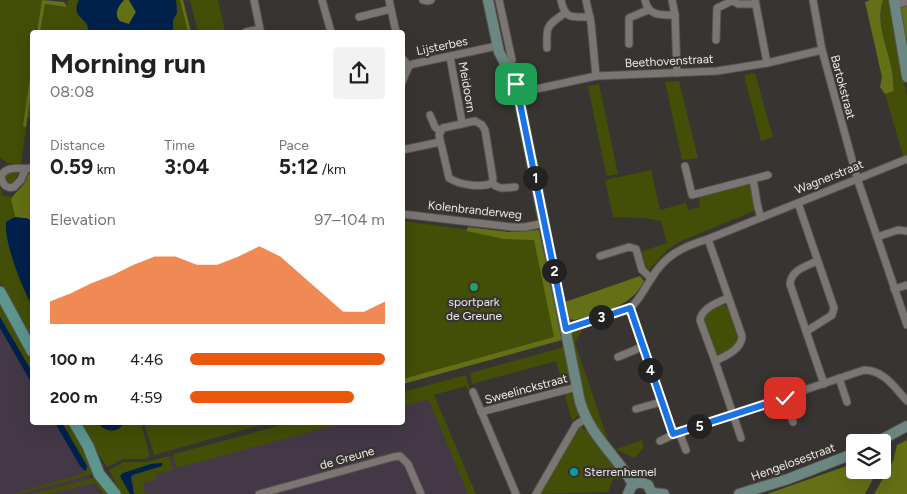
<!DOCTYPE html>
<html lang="en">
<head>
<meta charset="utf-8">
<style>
	:root { --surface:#fff; --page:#f2f2f2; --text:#202124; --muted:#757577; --accent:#ea580c }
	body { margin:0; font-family:Figtree,sans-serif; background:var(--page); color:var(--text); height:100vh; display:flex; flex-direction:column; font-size:19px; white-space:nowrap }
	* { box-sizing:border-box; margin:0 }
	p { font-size:16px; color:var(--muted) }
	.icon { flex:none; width:28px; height:28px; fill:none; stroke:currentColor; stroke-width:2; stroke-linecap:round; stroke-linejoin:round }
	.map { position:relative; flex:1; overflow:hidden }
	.drawer { position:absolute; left:30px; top:30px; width:375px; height:395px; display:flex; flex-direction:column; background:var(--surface); border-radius:5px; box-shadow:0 5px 20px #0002 }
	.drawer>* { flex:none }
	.fabs { position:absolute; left:846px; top:434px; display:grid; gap:10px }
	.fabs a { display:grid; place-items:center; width:45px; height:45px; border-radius:5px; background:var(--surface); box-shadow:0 5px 20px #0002; font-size:25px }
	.pin { position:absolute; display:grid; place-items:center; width:42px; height:42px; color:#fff; margin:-21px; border-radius:10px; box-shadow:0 2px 8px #0006 }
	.km { position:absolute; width:25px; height:25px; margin:-12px; border-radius:50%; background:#222; color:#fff; font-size:14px; line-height:25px; text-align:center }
	.round { display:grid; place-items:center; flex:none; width:52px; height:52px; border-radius:5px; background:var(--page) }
	.summary { display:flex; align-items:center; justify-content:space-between; height:85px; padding:0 20px }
	h1 { font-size:28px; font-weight:700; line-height:38px }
	.stats { display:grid; grid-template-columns:repeat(3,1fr); gap:8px; height:85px; padding:5px 20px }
	.stats div { display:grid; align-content:center }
	.stats b { font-size:21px; font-weight:700 }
	.stats small { font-size:14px; font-weight:400 }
	.stats p { font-size:14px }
	.chart { height:140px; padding:10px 20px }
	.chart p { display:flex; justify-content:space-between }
	.chart svg { width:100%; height:90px; margin-top:5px; fill:var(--accent); opacity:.7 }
	ul { padding:0 20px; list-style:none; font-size:16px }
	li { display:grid; grid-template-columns:80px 60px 1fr; align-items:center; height:38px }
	li i { height:12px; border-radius:6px; background:var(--accent) }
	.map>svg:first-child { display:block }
	.industrial { fill:#443847 }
	.green { fill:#434e07 }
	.forest { fill:#637015 }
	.water { fill:#00214c }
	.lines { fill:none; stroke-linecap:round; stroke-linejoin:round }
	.street-casing { stroke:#55514e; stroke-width:9 }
	.secondary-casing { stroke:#55514e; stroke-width:12 }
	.primary-casing { stroke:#55514e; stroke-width:13 }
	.street { stroke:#7b7673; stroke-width:7 }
	.secondary { stroke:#6c8681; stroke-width:10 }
	.primary { stroke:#5c968f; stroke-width:11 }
	.route-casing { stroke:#fff; stroke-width:10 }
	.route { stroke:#1a73e8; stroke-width:6 }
	.leisure-dot { fill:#2e9e5b; stroke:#383431; stroke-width:2 }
	.culture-dot { fill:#0f9aa8; stroke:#383431; stroke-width:2 }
	.labels { text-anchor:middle; stroke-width:4.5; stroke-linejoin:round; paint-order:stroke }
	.street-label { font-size:12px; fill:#eae8e6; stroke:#383431 }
	.poi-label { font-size:12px; fill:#eae8e6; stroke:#383431 }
</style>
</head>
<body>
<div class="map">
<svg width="907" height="494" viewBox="0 0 907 494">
	<rect width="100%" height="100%" fill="#383431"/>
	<!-- industrial -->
	<g class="industrial">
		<path d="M0 322 32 379V422L58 423 100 494H0Z"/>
		<path d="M427 391 470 494H133L119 470 303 423 402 422 403 397Z"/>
	</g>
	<!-- green -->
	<g class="green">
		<path d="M0 0H42L37 32H32V62L23 125 26 128 21 164 7 163 0 157Z"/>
		<path d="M68 0H79C73 10 80 17 87 25L88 32H40L45 4 67 5Z"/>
		<path d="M176 0H180L188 32H173V20L177 8Z"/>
		<path d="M190 0H218L225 32H198Z"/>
		<path d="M883 0H890L895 40 907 95V158L904 159 885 94 894 91C893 84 893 77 892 71 888 47 876 25 883 0Z"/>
		<path d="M755 73 773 137 761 141 744 75Z"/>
		<path d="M679 81 698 158 682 160 665 82Z"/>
		<path d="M32 84V119L27 118Z"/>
		<path d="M599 84 618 174 608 176 606 174 588 86Z"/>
		<path d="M651 170 660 210 682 204 686 202 688 210 700 207 699 196 750 182 754 201V211L679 242 667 250 646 273 640 252 667 243 661 221 644 218 613 217 605 180Z"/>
		<path d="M19 171 14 182 10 183 7 182 5 178 8 173Z"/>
		<path d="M0 188 2 190 1 195 11 197 12 205 15 217 6 222V227L21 281 32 306V343L0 282Z"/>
		<path d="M403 221 500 234 534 235 556 339 403 383Z"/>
		<path d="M0 302 32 359V372L0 317Z"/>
		<path d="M720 304 728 306 739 338 737 345 721 355 715 354C711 347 709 333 706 324L704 322C703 312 711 309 720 304Z"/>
		<path d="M581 327 582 330 575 343 610 446 588 419 571 333 573 329Z"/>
		<path d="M564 347 571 379 569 384 563 385 556 361 472 384 470 373Z"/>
		<path d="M466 375 470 390H468L466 386 434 395 476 494H468L428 399 403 406V392Z"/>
		<path d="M573 393 580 414 572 421 565 395Z"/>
		<path d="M62 423H69L96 473 20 494H13L81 474 86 471 87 466Z"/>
		<path d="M78 423H98L99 425 118 430 124 423H141L150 457 143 459H123L107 467Z"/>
		<path d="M144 423V422L268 423 154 455Z"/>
		<path d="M289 423H343L177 468 173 455 174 454Z"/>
		<path d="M579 426C590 429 617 467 620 479H613L608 492H605L539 494Z"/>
		<path d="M642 440 644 447 635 458 617 450V449Z"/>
		<path d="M169 456 173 470 155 474 157 479 143 483 145 494H134L132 477 136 473 162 466V463L151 464 123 473 120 476 130 494H121L109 470 124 462H146Z"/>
		<path d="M98 477 110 494H103L94 483 50 494H31Z"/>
	</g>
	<!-- forest -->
	<g class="forest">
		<path d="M42 0 64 2 67 7 45 4 40 32H37Z"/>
		<path d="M124 0H129L136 12 129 24C113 22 114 10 124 0Z"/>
		<path d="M180 0H183L191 32H188Z"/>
		<path d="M870 0H883C875 24 888 47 892 71 893 78 893 84 894 91L885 94 880 87 882 77 865 2Z"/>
		<path d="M907 6V53L900 8Z"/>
		<path d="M32 62V84L26 128 23 125Z"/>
		<path d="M32 172V222C27 216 22 219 15 217L11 199C18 188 24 189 28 174Z"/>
		<path d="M468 227 509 232 539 230 562 340 403 384V378V379L554 337 534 240 504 239 466 231Z"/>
		<path d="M640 276 644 281C631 308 602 312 575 320L569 319 565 302Z"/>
		<path d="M907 440V494H874L893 461 897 445Z"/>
		<path d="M855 463V470H878L865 494H767Z"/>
	</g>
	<!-- water -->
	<g class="water">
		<path d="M79 0H124C118 6 114 13 119 21L129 24 136 12 129 0H176L177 13 173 20V32H88C91 17 69 19 79 0Z"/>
		<path d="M15 217C22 219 27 216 32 222V306C22 287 4 243 6 222Z"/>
		<path d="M0 317 32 372V384L0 328Z"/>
		<path d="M55 423H62L87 466 86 471 84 470 80 466Z"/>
		<path d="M98 423H124C117 434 105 432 98 423Z"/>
		<path d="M162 463V466L132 475 131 478 134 494H130L120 476 123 473 151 464Z"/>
	</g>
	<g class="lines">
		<!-- street casing -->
		<g class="street-casing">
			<g id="street">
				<path d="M322 0 331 32"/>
				<path d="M389 0 396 32"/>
				<path d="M423 0 428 1 431 0"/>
				<path d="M499 0 512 60"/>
				<path d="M561 0C565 20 572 17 590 17"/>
				<path d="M586 0 591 23 596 76"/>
				<path d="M645 0C648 16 661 15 675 15"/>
				<path d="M672 0 675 15 677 73"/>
				<path d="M732 0 738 4H755"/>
				<path d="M755 0 767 63"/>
				<path d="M813 0 822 50 857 178 907 325"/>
				<path d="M894 5 907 2"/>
				<path d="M359 17 391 9"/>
				<path d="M246 32 260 29 254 0"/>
				<path d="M716 40 717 8 732 1"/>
				<path d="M629 44V18L648 10"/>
				<path d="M547 48C546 25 547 26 565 13"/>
				<path d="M450 57 462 122"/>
				<path d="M402 58 409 66"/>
				<path d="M402 82 409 66 413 64 497 46"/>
				<path d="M518 93 596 76 717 71 767 63 822 50"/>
				<path d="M430 115 435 127 440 131"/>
				<path d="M475 121 482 125 485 130 493 179 492 183C482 188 459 185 449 178L439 135 443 128Z"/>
				<path d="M402 150 440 142"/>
				<path d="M685 166 692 195 768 175"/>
				<path d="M25 170 21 180 14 187C6 189 2 184 1 176 8 164 21 170 32 168"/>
				<path d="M753 180C756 192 756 205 761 217"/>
				<path d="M492 183C499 190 505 188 515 187"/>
				<path d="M798 203 834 308 832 315 807 331"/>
				<path d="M402 214 512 227H525L545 223"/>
				<path d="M877 237 898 230 907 231"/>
				<path d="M708 239 742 336C742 349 726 356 715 361L741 438"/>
				<path d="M600 256 629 247 636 249 642 270 651 278"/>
				<path d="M817 261C805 267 791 270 790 284L824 384"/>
				<path d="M894 289 907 285"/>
				<path d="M630 308 673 434"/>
				<path d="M566 329 630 308C639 301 644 289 651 279 665 255 682 247 708 239L907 159"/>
				<path d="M618 357 642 347"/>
				<path d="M715 361 700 320C702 308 718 302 728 298"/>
				<path d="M839 378 847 402"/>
				<path d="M473 392 516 494"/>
				<path d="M785 398 793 422"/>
				<path d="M636 409 661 402"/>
				<path d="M481 412 577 387"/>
				<path d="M679 432 686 450"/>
				<path d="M660 441 679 432 864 370C884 370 895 388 907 401"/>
				<path d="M259 494 393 457 400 456 408 464 421 494"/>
				<path d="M536 494 576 425 585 419"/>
			</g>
		</g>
		<!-- secondary casing -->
		<g class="secondary-casing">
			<g id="secondary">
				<path d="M488 0 499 52 516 84 580 402C591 437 615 454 633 484"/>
				<path d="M894 0 907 77"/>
				<path d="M877 442 907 426"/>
				<path d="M652 493 664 494"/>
				<path d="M628 494 632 485 640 482 648 485 652 494"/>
				<path d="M739 494 788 479 855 453"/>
			</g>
		</g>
		<!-- primary casing -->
		<g class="primary-casing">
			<g id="primary">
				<path d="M0 292 32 351"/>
				<path d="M74 422 88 446 99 474 115 494"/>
			</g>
		</g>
		<!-- street -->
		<use href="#street" class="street"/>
		<!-- secondary -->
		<use href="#secondary" class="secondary"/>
		<!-- primary -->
		<use href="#primary" class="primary"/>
	</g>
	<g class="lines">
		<!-- route casing -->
		<g class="route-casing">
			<path id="route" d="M516 84 566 329 630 308 673 434 785 398"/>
		</g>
		<!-- route -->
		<use href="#route" class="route"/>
	</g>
	<!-- markers -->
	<circle class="leisure-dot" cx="474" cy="287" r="5"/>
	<circle class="culture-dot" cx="574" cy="472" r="5"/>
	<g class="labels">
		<!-- street labels -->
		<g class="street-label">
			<text transform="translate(442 46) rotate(-12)" y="4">Lijsterbes</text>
			<text transform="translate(669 61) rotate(-3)" y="4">Beethovenstraat</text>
			<text transform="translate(467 87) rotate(80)" y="4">Meidoorn</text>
			<text transform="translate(843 87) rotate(75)" y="4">Bartokstraat</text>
			<text transform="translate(829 177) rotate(-22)" y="4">Wagnerstraat</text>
			<text transform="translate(475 210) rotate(6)" y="4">Kolenbranderweg</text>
			<text transform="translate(526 389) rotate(-15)" y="4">Sweelinckstraat</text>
			<text transform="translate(347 458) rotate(-16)" y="4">de Greune</text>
			<text transform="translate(793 462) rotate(-20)" y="4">Hengelosestraat</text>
		</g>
		<!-- poi labels -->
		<g class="poi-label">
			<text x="474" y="306">sportpark<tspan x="474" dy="14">de Greune</tspan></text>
			<text x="584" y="476" text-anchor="start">Sterrenhemel</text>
		</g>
	</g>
</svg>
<div class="fabs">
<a><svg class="icon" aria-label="layers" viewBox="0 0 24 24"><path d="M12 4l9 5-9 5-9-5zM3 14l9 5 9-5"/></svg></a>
</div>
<div class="pin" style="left:516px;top:84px;background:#1e9e55"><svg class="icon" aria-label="arrive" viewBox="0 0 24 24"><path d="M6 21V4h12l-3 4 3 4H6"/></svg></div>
<div class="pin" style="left:785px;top:398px;background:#d93025"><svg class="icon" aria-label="check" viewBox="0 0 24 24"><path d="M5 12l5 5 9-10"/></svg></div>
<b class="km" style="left:535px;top:178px">1</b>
<b class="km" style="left:554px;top:271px">2</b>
<b class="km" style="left:601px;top:317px">3</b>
<b class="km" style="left:650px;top:370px">4</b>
<b class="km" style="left:699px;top:426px">5</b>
<section class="drawer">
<div class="summary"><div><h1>Morning run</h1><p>08:08</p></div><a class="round"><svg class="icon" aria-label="share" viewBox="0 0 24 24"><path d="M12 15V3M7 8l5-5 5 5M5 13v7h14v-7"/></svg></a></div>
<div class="stats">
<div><p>Distance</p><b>0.59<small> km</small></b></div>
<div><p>Time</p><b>3:04</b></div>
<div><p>Pace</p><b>5:12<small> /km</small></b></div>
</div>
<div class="chart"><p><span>Elevation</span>97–104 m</p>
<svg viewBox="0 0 160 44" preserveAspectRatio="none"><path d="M0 44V33L10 29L20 24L30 20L40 15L50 11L60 11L70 15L80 15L90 11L100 6L110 11L120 20L130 29L140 38L150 38L160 33V44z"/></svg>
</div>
<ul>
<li><b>100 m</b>4:46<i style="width:100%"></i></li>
<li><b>200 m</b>4:59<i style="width:84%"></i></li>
</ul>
</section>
</div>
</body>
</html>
